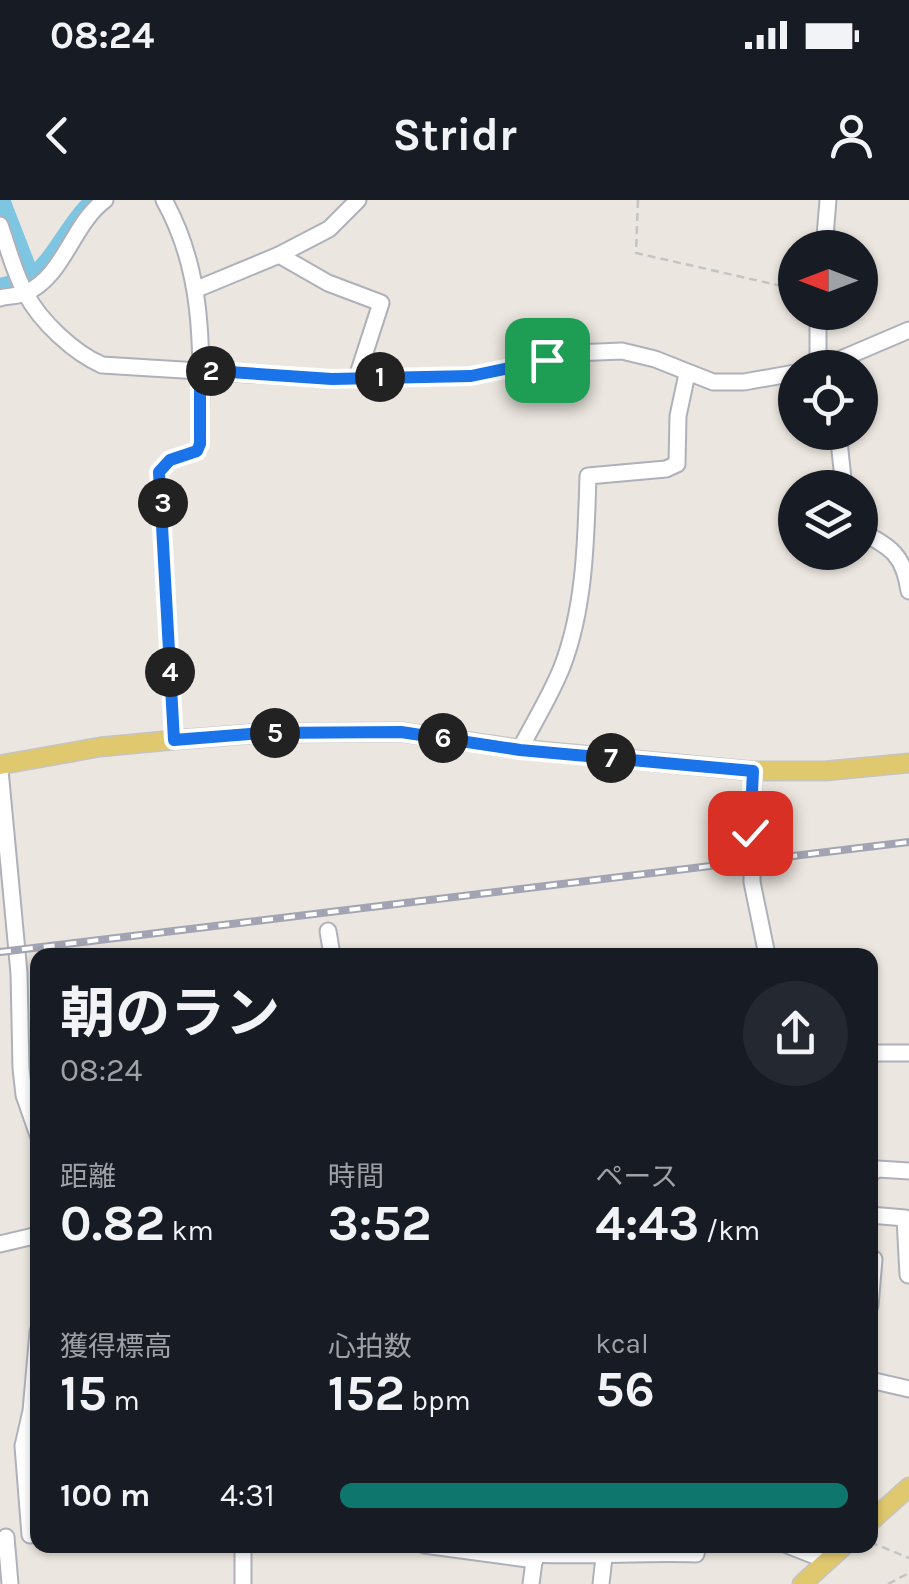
<!DOCTYPE html>
<html lang="ja">
<head>
<meta charset="utf-8">
<style>
	:root { --surface:#171b24; --page:#242831; --text:#f1f3f6; --muted:#9ea1a6; --accent:#0f766e }
	body { margin:0; font-family:Karla,"Noto Sans JP",sans-serif; background:var(--page); color:var(--text); height:100vh; display:flex; flex-direction:column; font-size:38px; white-space:nowrap }
	* { box-sizing:border-box; margin:0 }
	p { font-size:32px; color:var(--muted) }
	.icon { flex:none; width:55px; height:55px; fill:none; stroke:currentColor; stroke-width:2; stroke-linecap:round; stroke-linejoin:round }
	.map { position:relative; flex:1; overflow:hidden }
	.drawer { position:absolute; left:30px; top:748px; width:848px; height:605px; display:flex; flex-direction:column; background:var(--surface); border-radius:20px; box-shadow:0 2px 8px #0004 }
	.drawer>* { flex:none }
	.needle { width:65px; rotate:270deg }
	.controls { position:absolute; left:778px; top:30px; display:grid; gap:20px }
	.controls a { display:grid; place-items:center; width:100px; height:100px; border-radius:50%; background:var(--surface); box-shadow:0 2px 8px #0004; font-size:50px }
	.pin { position:absolute; display:grid; place-items:center; width:85px; height:85px; color:#fff; margin:-42px; border-radius:20px; box-shadow:0 5px 15px #0006 }
	.km { position:absolute; width:50px; height:50px; margin:-25px; border-radius:50%; background:#222; color:#fff; font-size:28px; line-height:50px; text-align:center }
	.round { display:grid; place-items:center; flex:none; width:105px; height:105px; border-radius:52px; background:var(--page) }
	.head { display:flex; align-items:center; justify-content:space-between; height:170px; padding:0 30px }
	h1 { font-size:55px; font-weight:700; line-height:75px }
	.metrics { display:grid; grid-template-columns:repeat(3,1fr); gap:15px; height:170px; padding:10px 30px }
	.metrics div { display:grid; align-content:center }
	.metrics b { font-size:50px; font-weight:700 }
	.metrics small { font-size:28px; font-weight:400 }
	.metrics p { font-size:28px }
	ul { padding:0 30px; list-style:none; font-size:32px }
	li { display:grid; grid-template-columns:160px 120px 1fr; align-items:center; height:75px }
	li i { height:25px; border-radius:12px; background:var(--accent) }
	.status { display:flex; justify-content:space-between; align-items:center; height:70px; padding:0 50px; background:var(--surface); direction:ltr }
	.status svg { height:28px; fill:currentColor }
	header { display:flex; justify-content:space-between; align-items:center; height:130px; padding:0 30px; background:var(--surface); font-size:45px; font-weight:700 }
	.map>svg:first-child { display:block }
	.lines { fill:none; stroke-linecap:round; stroke-linejoin:round }
	.river { stroke:#7ec5e1; stroke-width:20 }
	.minor-casing { stroke:#afb1ba; stroke-width:19 }
	.major-casing { stroke:#c4c4c4; stroke-width:21 }
	.path { stroke:#c4c4c4; stroke-width:2.5; stroke-dasharray:8 5; stroke-linecap:butt }
	.minor { stroke:#fff; stroke-width:15 }
	.major { stroke:#e0c86f; stroke-width:18 }
	.rail-casing { stroke:#a2a4b3; stroke-width:8 }
	.rail { stroke:#fff; stroke-width:4; stroke-dasharray:11; stroke-linecap:butt }
	.route-casing { stroke:#fff; stroke-width:20 }
	.route { stroke:#1a73e8; stroke-width:12 }
</style>
</head>
<body>
<div class="status"><b>08:24</b><svg viewBox="0 0 49 12"><path d="M0 12V9h3v3zM5 12V6h3v6zM10 12V3h3v9zM15 12V0h3v12zM26 1h20v11H26zM47 4h2v5h-2z"/></svg></div>
<header><svg class="icon" aria-label="back" viewBox="0 0 24 24"><path d="M15 5l-7 7 7 7"/></svg>Stridr<svg class="icon" aria-label="person" viewBox="0 0 24 24"><circle cx="12" cy="8" r="4"/><path d="M4 21q1-7 8-7t8 7"/></svg></header>
<div class="map">
<svg width="909" height="1384" viewBox="0 0 909 1384">
	<rect width="100%" height="100%" fill="#ebe6df"/>
	<g class="lines">
		<!-- river -->
		<g class="river">
			<path d="M0 0 31 80 0 88"/>
			<path d="M31 80C58 57 70 23 96 0"/>
		</g>
		<!-- minor casing -->
		<g class="minor-casing">
			<g id="minor">
				<path d="M164 0C207 77 201 158 200 244L197 251 170 260 159 272 174 540"/>
				<path d="M0 25C8 47 14 73 26 94 40 121 74 153 102 165L331 179 471 176 574 153 622 151 655 159 713 182H744L795 173"/>
				<path d="M824 48 828 0"/>
				<path d="M197 89 279 55"/>
				<path d="M0 98C7 96 18 96 25 93 64 77 72 24 105 0"/>
				<path d="M818 168V112"/>
				<path d="M820 168 909 130"/>
				<path d="M357 177 381 103 328 83 279 55 329 29 358 0"/>
				<path d="M838 232 844 288"/>
				<path d="M860 331C891 347 904 355 909 391"/>
				<path d="M520 549C534 522 551 495 562 467 585 408 586 339 588 276L666 269 677 264 678 216 687 174"/>
				<path d="M0 570 19 773 21 868 24 895 38 935"/>
				<path d="M753 571 752 682 767 755"/>
				<path d="M328 731 332 755"/>
				<path d="M870 853H909"/>
				<path d="M870 974 878 969 909 971"/>
				<path d="M870 1015 905 1018 908 1075"/>
				<path d="M0 1044 38 1035"/>
				<path d="M870 1106 874 1059"/>
				<path d="M870 1180 909 1189"/>
				<path d="M30 1335 23 1246 31 1211 38 1132"/>
				<path d="M6 1337 10 1384"/>
				<path d="M243 1345V1384"/>
				<path d="M424 1345 535 1360"/>
				<path d="M787 1345 815 1356 824 1364"/>
				<path d="M535 1354C589 1357 642 1352 696 1354L698 1345"/>
				<path d="M531 1384 535 1354"/>
				<path d="M601 1384 604 1357"/>
			</g>
		</g>
		<!-- major casing -->
		<g class="major-casing">
			<g id="major">
				<path d="M0 565 100 547 174 540 263 533 401 532 520 549 753 571H825L909 563"/>
				<path d="M870 1322 909 1287"/>
				<path d="M802 1384 845 1345"/>
			</g>
		</g>
		<!-- path -->
		<g class="path">
			<path d="M638 0 636 53 795 89"/>
			<path d="M870 1342 909 1358"/>
			<path d="M888 1384 909 1373"/>
		</g>
		<!-- minor -->
		<use href="#minor" class="minor"/>
		<!-- major -->
		<use href="#major" class="major"/>
		<!-- rail casing -->
		<g class="rail-casing">
			<path id="rail" d="M0 752 909 642"/>
		</g>
		<!-- rail -->
		<use href="#rail" class="rail"/>
	</g>
	<g class="lines">
		<!-- route casing -->
		<g class="route-casing">
			<path id="route" d="M547 160 471 176 332 179 200 170V244L197 251 170 260 159 272 174 540 263 533 401 532 520 550 753 571 750 633"/>
		</g>
		<!-- route -->
		<use href="#route" class="route"/>
	</g>
</svg>
<div class="controls">
<a><svg class="needle" viewBox="-14 -14 28 28"><path d="M0-13l5 13h-10z" fill="#e53935"/><path d="M0 13l5-13h-10z" fill="#9ea1a6"/></svg></a>
<a><svg class="icon" aria-label="locate" viewBox="0 0 24 24"><circle cx="12" cy="12" r="6"/><path d="M12 2v4M12 18v4M2 12h4M18 12h4"/></svg></a>
<a><svg class="icon" aria-label="layers" viewBox="0 0 24 24"><path d="M12 4l9 5-9 5-9-5zM3 14l9 5 9-5"/></svg></a>
</div>
<div class="pin" style="left:547px;top:160px;background:#1e9e55"><svg class="icon" aria-label="arrive" viewBox="0 0 24 24"><path d="M6 21V4h12l-3 4 3 4H6"/></svg></div>
<div class="pin" style="left:750px;top:633px;background:#d93025"><svg class="icon" aria-label="check" viewBox="0 0 24 24"><path d="M5 12l5 5 9-10"/></svg></div>
<b class="km" style="left:380px;top:177px">1</b>
<b class="km" style="left:211px;top:171px">2</b>
<b class="km" style="left:163px;top:303px">3</b>
<b class="km" style="left:170px;top:472px">4</b>
<b class="km" style="left:275px;top:533px">5</b>
<b class="km" style="left:443px;top:538px">6</b>
<b class="km" style="left:611px;top:558px">7</b>
<section class="drawer">
<div class="head"><div><h1>朝のラン</h1><p>08:24</p></div><a class="round"><svg class="icon" aria-label="share" viewBox="0 0 24 24"><path d="M12 15V3M7 8l5-5 5 5M5 13v7h14v-7"/></svg></a></div>
<div class="metrics">
<div><p>距離</p><b>0.82<small> km</small></b></div>
<div><p>時間</p><b>3:52</b></div>
<div><p>ペース</p><b>4:43<small> /km</small></b></div>
</div>
<div class="metrics">
<div><p>獲得標高</p><b>15<small> m</small></b></div>
<div><p>心拍数</p><b>152<small> bpm</small></b></div>
<div><p>kcal</p><b>56</b></div>
</div>
<ul>
<li><b>100 m</b>4:31<i style="width:100%"></i></li>
</ul>
</section>
</div>
</body>
</html>
